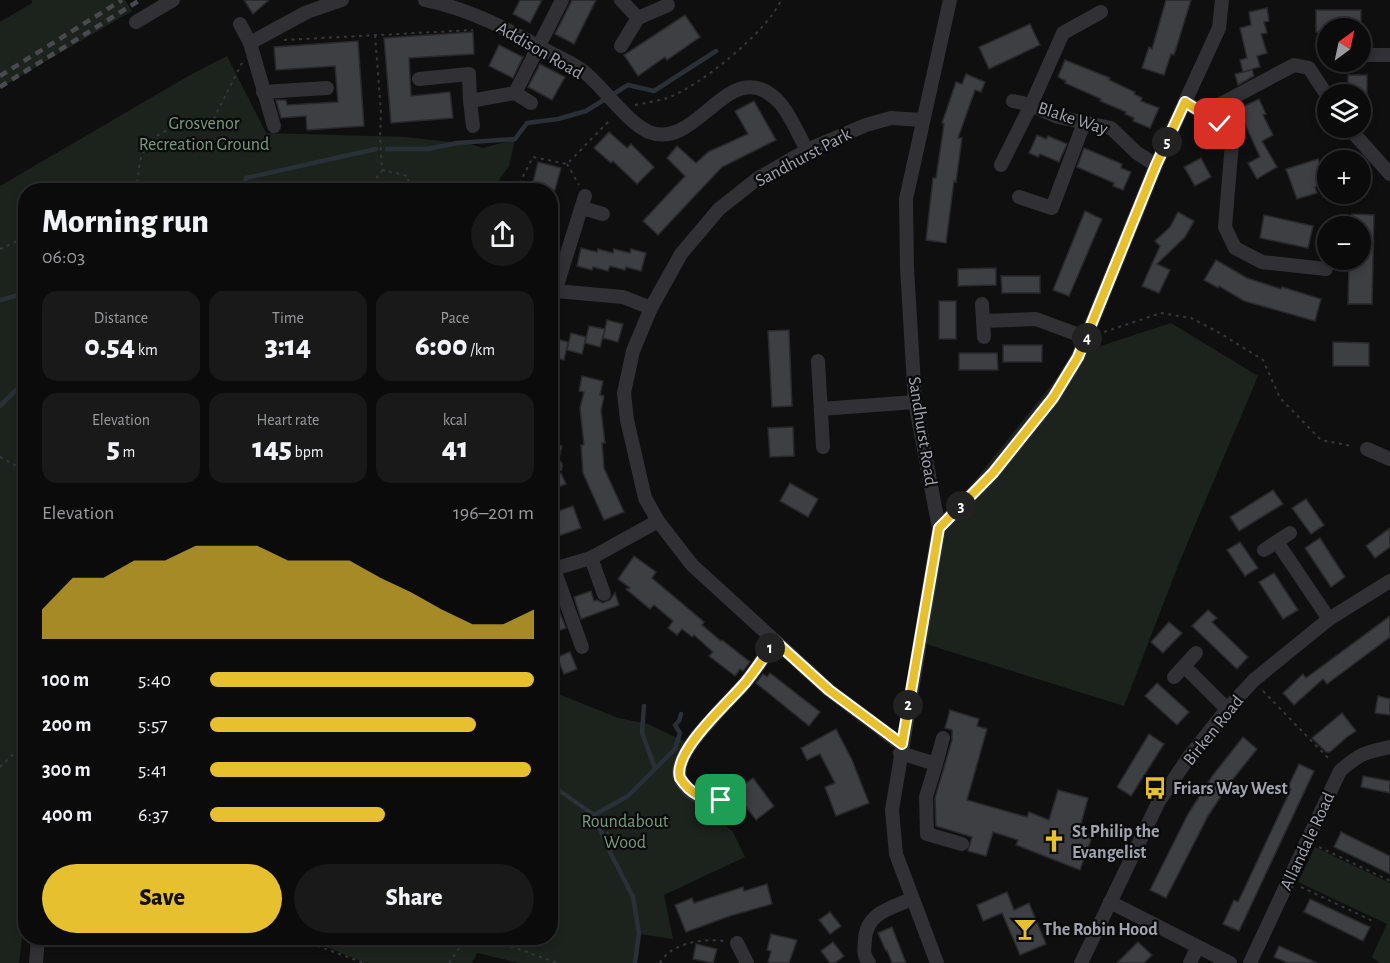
<!DOCTYPE html>
<html lang="en">
<head>
<meta charset="utf-8">
<style>
	:root { --surface:#0b0b0c; --page:#19191a; --text:#f1f3f6; --muted:#9a9b9d; --line:#2b2b2d; --accent:#e7c030 }
	body { margin:0; font-family:"Alegreya Sans",sans-serif; background:var(--page); color:var(--text); height:100vh; display:flex; flex-direction:column; font-size:22px; white-space:nowrap }
	* { box-sizing:border-box; margin:0 }
	p { font-size:20px; color:var(--muted) }
	.icon { flex:none; width:33px; height:33px; fill:none; stroke:currentColor; stroke-width:2; stroke-linecap:round; stroke-linejoin:round }
	.map { position:relative; flex:1; overflow:hidden }
	.side { position:absolute; left:18px; top:183px; width:540px; height:762px; display:flex; flex-direction:column; background:var(--surface); border-radius:24px; box-shadow:0 3px 9px #0003,0 0 0 2px var(--line) }
	.side>* { flex:none }
	.needle { width:39px; rotate:33deg }
	.controls { position:absolute; left:1317px; top:18px; display:grid; gap:12px }
	.controls a { display:grid; place-items:center; width:54px; height:54px; border-radius:50%; background:var(--surface); box-shadow:0 3px 9px #0003,0 0 0 2px var(--line); font-size:30px }
	.pin { position:absolute; display:grid; place-items:center; width:51px; height:51px; color:#fff; margin:-26px; border-radius:12px; box-shadow:0 3px 9px #0006 }
	.km { position:absolute; width:30px; height:30px; margin:-15px; border-radius:50%; background:#222; color:#fff; font-size:16px; line-height:30px; text-align:center }
	.round { display:grid; place-items:center; flex:none; width:63px; height:63px; border-radius:32px; background:var(--page) }
	.headline { display:flex; align-items:center; justify-content:space-between; height:102px; padding:0 24px }
	h1 { font-size:33px; font-weight:800; line-height:45px }
	.stats { display:grid; grid-template-columns:repeat(3,1fr); gap:9px; height:102px; padding:6px 24px }
	.stats div { display:grid; align-content:center; border-radius:15px; background:var(--page); text-align:center }
	.stats b { font-size:30px; font-weight:800 }
	.stats small { font-size:16px; font-weight:400 }
	.stats p { font-size:16px }
	.chart { height:168px; padding:12px 24px }
	.chart p { display:flex; justify-content:space-between }
	.chart svg { width:100%; height:108px; margin-top:6px; fill:var(--accent); opacity:.7 }
	.button { display:flex; gap:12px; margin-top:auto; padding:12px 24px }
	.button a { flex:1; height:69px; border-radius:36px; background:var(--accent); color:#111; font-size:24px; font-weight:800; line-height:69px; text-align:center }
	.button a+a { background:var(--page); color:var(--text) }
	ul { padding:0 24px; list-style:none; font-size:20px }
	li { display:grid; grid-template-columns:96px 72px 1fr; align-items:center; height:45px }
	li i { height:15px; border-radius:8px; background:var(--accent) }
	.map>svg:first-child { display:block }
	.green { fill:#1c231d }
	.lines { fill:none; stroke-linecap:round; stroke-linejoin:round }
	.stream { stroke:#293038; stroke-width:4.5 }
	.building { fill:#3e3f43; stroke:#29292c; stroke-width:1.5 }
	.path { stroke:#36373c; stroke-width:2; stroke-dasharray:3 4.5; stroke-linecap:butt }
	.minor { stroke:#303035; stroke-width:14 }
	.rail { stroke:#494a50; stroke-width:4.5; stroke-dasharray:8 6; stroke-linecap:butt }
	.route-casing { stroke:#fff; stroke-width:12 }
	.route { stroke:#e7c030; stroke-width:8 }
	.labels { text-anchor:middle; stroke-width:4.5; stroke-linejoin:round; paint-order:stroke }
	.street-label { font-size:18px; fill:#a1a4b0; stroke:#0a0a0b }
	.park-label { font-size:18px; fill:#789b7f; stroke:#0a0a0b }
	.poi-label { font-size:18px; font-weight:bold; fill:#a1a4b0; stroke:#0a0a0b; text-anchor:start }
</style>
</head>
<body>
<div class="map">
<svg width="1390" height="963" viewBox="0 0 1390 963">
	<rect width="100%" height="100%" fill="#0f0f10"/>
	<!-- green -->
	<g class="green">
		<path d="M32 0H125L132 11 0 88V22L32 3Z"/>
		<path d="M227 56 266 133 405 137 470 144 483 148 515 139 509 166 500 178 496 190H26V906L19 963H0V186L190 75Z"/>
		<path d="M1171 323 1258 376 1179 563 1124 706 926 644 944 519 1076 354Z"/>
		<path d="M551 694H558L618 718 648 724 688 743 686 791 733 832 745 857 664 895 673 939 639 934 635 963H519L477 953 472 963H365L305 938H550Z"/>
		<path d="M1315 847 1390 883V963H1380L1372 957 1387 924 1298 882Z"/>
	</g>
	<g class="lines">
		<!-- stream -->
		<g class="stream">
			<path d="M387 149H427L457 143 515 139 527 123 558 119 586 111 628 85 654 91 716 51"/>
			<path d="M242 190 246 178 376 149"/>
			<path d="M0 300 26 293"/>
			<path d="M0 406 26 380"/>
			<path d="M644 706 642 733 655 768"/>
			<path d="M550 784 594 815 610 852 633 897 639 933 635 963"/>
			<path d="M594 815 628 796 675 749 680 733 675 725 679 721 681 714"/>
		</g>
	</g>
	<!-- building -->
	<g class="building">
		<path d="M244 0H269L253 14Z"/>
		<path d="M520 0H542L530 23 513 14Z"/>
		<path d="M572 0H596L574 44 555 34Z"/>
		<path d="M1166 0H1191L1174 55 1171 54 1164 75 1142 68 1149 47 1152 49Z"/>
		<path d="M1267 8 1269 21 1264 22 1267 33 1261 34 1267 53 1257 56 1260 67 1252 69 1254 76 1238 85 1235 74 1251 70 1243 72 1240 60 1247 58 1240 28 1251 25 1249 12Z"/>
		<path d="M1316 10H1361V28H1328V32H1316Z"/>
		<path d="M685 15 700 37 667 60 665 57 638 76 624 55Z"/>
		<path d="M1030 24 1040 45 989 69 979 47Z"/>
		<path d="M473 32 474 54 409 58 411 96 450 92 453 118 391 123 384 38Z"/>
		<path d="M358 41 364 126 307 130 306 116 281 118 276 100H286L287 105 338 102 335 66 276 70 274 47Z"/>
		<path d="M499 45 523 57 513 78 489 66Z"/>
		<path d="M1065 60 1110 78 1109 80 1135 92 1134 94 1142 98 1141 101 1159 108 1150 128 1133 121 1134 118 1125 114 1126 112 1100 101 1101 99 1065 83 1066 81 1058 77Z"/>
		<path d="M540 64 565 77 552 100 528 87Z"/>
		<path d="M966 74 985 82 981 92 975 90 958 138H962L956 182 954 181 946 243 926 240 933 178H936L944 124 942 123 956 82 962 84Z"/>
		<rect x="1348" y="75" width="19" height="19"/>
		<path d="M1259 99 1266 114 1263 115 1273 135 1262 141 1277 167 1257 179 1248 163 1260 157 1238 109Z"/>
		<path d="M754 101 776 140 722 167 658 235 643 221 685 176 667 158 677 146 696 163 708 152 748 134 735 111Z"/>
		<path d="M609 132 627 148 631 144 654 167 637 184 613 161 611 163 594 148Z"/>
		<path d="M1037 135 1046 139 1048 136 1067 144 1059 162 1040 154 1038 157 1029 153Z"/>
		<path d="M1084 148 1122 164 1121 168 1131 172 1123 190 1113 186 1114 183 1077 167Z"/>
		<path d="M1201 158 1211 177 1195 186 1184 167Z"/>
		<path d="M1318 159 1325 183 1315 187 1317 193 1297 199 1286 169Z"/>
		<path d="M538 162 561 168 555 190H531Z"/>
		<path d="M1085 211 1102 219 1069 296 1053 290Z"/>
		<path d="M1178 212 1194 221 1185 237 1157 264 1170 270 1159 293 1142 286 1160 246 1155 241 1170 227Z"/>
		<path d="M1352 214 1374 215 1372 304H1348L1349 263H1360V226H1351Z"/>
		<path d="M1264 215 1313 226 1308 248 1260 238Z"/>
		<path d="M581 248 597 252 598 249 613 253 614 249 630 253 631 249 646 253 641 271 626 267 625 270 610 266 608 271 593 267 592 270 577 266Z"/>
		<path d="M1216 260 1247 278 1281 289 1282 287 1321 299 1315 321 1244 301 1219 286 1218 288 1204 280Z"/>
		<path d="M996 268V285L958 286V269Z"/>
		<path d="M1001 276H1040V293H1002Z"/>
		<rect x="939" y="301" width="17" height="38"/>
		<path d="M607 320 623 324 618 342 603 338Z"/>
		<path d="M589 326 605 329 600 347 585 343Z"/>
		<path d="M789 330 792 406 772 407 768 331Z"/>
		<path d="M571 333 586 337 582 354 567 350Z"/>
		<path d="M553 338 568 342 564 360 550 356Z"/>
		<path d="M1333 342 1369 343V366H1333Z"/>
		<rect x="1003" y="345" width="39" height="17"/>
		<path d="M959 353H997L998 370H959Z"/>
		<path d="M582 376 603 381 600 395 604 396 601 410 605 443H602L604 468 624 512 604 520 583 473 581 445H584L580 408 584 392 579 391Z"/>
		<path d="M793 427 794 456 770 457 768 428Z"/>
		<path d="M550 443 562 446 559 458H550Z"/>
		<path d="M561 473 566 484 550 490V477Z"/>
		<path d="M790 483 818 499 808 517 780 501Z"/>
		<path d="M1273 490 1283 504 1239 531 1230 517Z"/>
		<path d="M1306 499 1324 525 1311 534 1292 508Z"/>
		<path d="M573 506 581 528 550 539V514Z"/>
		<path d="M1390 528V547L1375 558 1366 546Z"/>
		<path d="M1320 538 1345 577 1331 587 1305 548Z"/>
		<path d="M1240 542 1258 568 1245 576 1227 550Z"/>
		<path d="M634 556 656 572 652 578 704 622 702 625 721 641 722 640 750 662 743 671 740 669 735 676 709 656 713 652 694 635 692 637 682 629 677 635 668 628 673 621 654 605 650 609 626 589 630 588 618 579Z"/>
		<path d="M1274 573 1298 610 1283 619 1259 582Z"/>
		<path d="M591 591 594 601 597 600 603 603 610 600 615 593 619 605 581 619 574 597Z"/>
		<path d="M558 608 566 628 558 631 550 627V611Z"/>
		<path d="M1208 610 1217 618 1212 622 1248 657 1237 669 1192 626Z"/>
		<path d="M1390 616V637L1327 684 1323 679 1294 705 1283 693 1303 674 1306 678Z"/>
		<path d="M1169 622 1182 633 1163 653 1151 642Z"/>
		<path d="M570 652 577 669 564 674 557 657Z"/>
		<path d="M770 673 820 712 809 726 756 683 763 674 767 677Z"/>
		<path d="M1157 683 1189 712 1177 725 1145 696Z"/>
		<path d="M1378 696 1390 699V715L1375 713Z"/>
		<path d="M950 710 979 719 977 726 987 729 967 800 1027 817 1029 812 1049 820 1058 790 1088 798 1079 831 1092 837 1080 870 1016 845 1018 840 993 832 986 856 968 851 972 837 936 826 935 798 952 740V730L945 728Z"/>
		<path d="M1342 713 1356 731 1347 737 1330 752H1326L1312 738Z"/>
		<path d="M836 729 852 760 869 803 836 816 825 787 835 783 820 754 807 760 801 748Z"/>
		<path d="M1149 734 1164 744 1131 796 1117 787Z"/>
		<path d="M1243 737 1257 749 1229 784 1208 816 1166 898 1150 890 1188 814 1213 775Z"/>
		<path d="M1299 764 1314 771 1239 931 1223 924 1234 900 1238 902 1291 789 1288 787Z"/>
		<path d="M1363 776 1390 781V793L1361 787Z"/>
		<path d="M753 778 774 806 756 820 734 792Z"/>
		<path d="M1341 832 1390 856V874L1334 847Z"/>
		<path d="M767 884 772 904 730 916 686 932 675 905 692 898 694 903 743 887 744 891Z"/>
		<path d="M1007 892 1014 910 1029 903 1046 944 1020 955 1002 913 983 921 977 905Z"/>
		<path d="M1310 899 1370 927 1363 941 1304 912Z"/>
		<path d="M830 912 841 926 830 934 819 920Z"/>
		<path d="M892 927 906 963H892L887 950 886 951 878 933Z"/>
		<path d="M771 934 797 940 789 963H768L771 951 767 950Z"/>
		<path d="M833 942 844 956 835 963H830L821 951Z"/>
		<path d="M1138 942 1152 955 1144 963H1117Z"/>
		<path d="M696 944 717 949 713 963 693 959Z"/>
		<path d="M1279 946 1295 953 1317 963H1288L1274 957Z"/>
	</g>
	<g class="lines">
		<!-- path -->
		<g class="path">
			<path d="M375 35 381 112 380 137 382 170 408 176 409 190"/>
			<path d="M284 40 473 30"/>
			<path d="M635 105C646 103 657 101 667 98 699 87 768 31 781 0"/>
			<path d="M567 164 579 185"/>
			<path d="M136 190C138 181 138 172 140 162 148 127 184 125 213 120L242 63"/>
			<path d="M367 190 382 171"/>
			<path d="M516 190 533 157 567 164 611 119"/>
			<path d="M0 249 26 237"/>
			<path d="M1104 332 1161 313 1191 318 1220 333 1263 360 1280 398 1321 440 1352 446"/>
			<path d="M0 457 26 471"/>
			<path d="M1263 691 1330 760"/>
			<path d="M0 767 26 742"/>
			<path d="M550 784 594 815 617 845"/>
			<path d="M1319 847 1390 881"/>
			<path d="M1301 887 1375 922"/>
			<path d="M296 938 364 963"/>
			<path d="M449 963 465 939 513 947 557 963"/>
			<path d="M660 963C671 943 703 938 724 941"/>
		</g>
		<!-- minor -->
		<g class="minor">
			<path d="M425 0C470 9 511 31 551 53 561 58 573 63 583 71 603 86 626 122 649 132 699 152 730 49 780 103 791 116 799 136 807 150"/>
			<path d="M621 0 638 18"/>
			<path d="M136 22 173 0"/>
			<path d="M240 24 250 43 274 126"/>
			<path d="M250 43 307 12 342 0"/>
			<path d="M621 46 638 18 668 5"/>
			<path d="M1360 55H1390"/>
			<path d="M419 79 469 74 470 101 515 93 531 103"/>
			<path d="M263 92 327 88"/>
			<path d="M515 93 562 0"/>
			<path d="M470 101 473 126"/>
			<path d="M1013 101 1031 105 1058 117 1111 128 1137 153 1156 165"/>
			<path d="M1185 102 1220 124 1232 143 1225 227 1235 248 1262 262 1326 269"/>
			<path d="M1204 113 1294 65 1309 68 1328 97"/>
			<path d="M1349 128 1390 174"/>
			<path d="M1001 165 1031 105 1063 33 1101 12"/>
			<path d="M1019 197 1052 208 1084 123"/>
			<path d="M582 208 603 214"/>
			<path d="M556 291 623 297 651 308"/>
			<path d="M982 304 984 337"/>
			<path d="M550 308 585 196"/>
			<path d="M983 321 1036 319 1087 338"/>
			<path d="M818 361 823 447"/>
			<path d="M550 378H551"/>
			<path d="M821 409 915 402"/>
			<path d="M1367 449 1390 459"/>
			<path d="M550 468 556 466"/>
			<path d="M939 528 993 473 1053 398 1078 357 1156 165 1219 28 1222 0"/>
			<path d="M1277 542 1329 619"/>
			<path d="M1264 550 1290 533"/>
			<path d="M591 558 604 594"/>
			<path d="M554 569 582 647"/>
			<path d="M550 570 591 558 658 521"/>
			<path d="M1184 666 1227 709"/>
			<path d="M1174 677 1196 653"/>
			<path d="M901 744 829 690 692 565 658 521 645 498 627 420 624 393 633 351 651 308 681 254 719 209 757 179 807 150 866 125 891 118 922 120"/>
			<path d="M900 753 936 764 926 797 927 834 962 844"/>
			<path d="M936 764 943 738"/>
			<path d="M721 800C716 800 708 800 703 799 693 796 678 782 679 772 680 746 728 703 745 683 756 670 765 655 775 641"/>
			<path d="M1110 902 1230 963"/>
			<path d="M737 943 747 963"/>
			<path d="M36 963 38 938"/>
			<path d="M869 963C863 955 864 950 865 940 866 913 891 908 912 899"/>
			<path d="M937 963 896 854 892 810 939 528 915 402 907 268 906 199 950 0"/>
			<path d="M1081 963 1159 801 1191 754 1227 709 1254 680 1329 619 1390 581"/>
			<path d="M1190 963 1197 948"/>
			<path d="M1250 963 1340 771C1359 754 1365 752 1390 747"/>
		</g>
		<!-- rail -->
		<g class="rail">
			<path d="M0 76 122 0"/>
			<path d="M0 87 140 0"/>
		</g>
	</g>
	<g class="lines">
		<!-- route casing -->
		<g class="route-casing">
			<path id="route" d="M721 800C703 799 691 795 680 778 672 752 728 703 745 683 756 670 765 655 775 641L829 690 902 744 939 528 993 473 1053 398 1078 357 1156 165 1185 102 1220 124"/>
		</g>
		<!-- route -->
		<use href="#route" class="route"/>
	</g>
	<!-- icons -->
	<defs>
		<g id="bus-bare" transform="scale(1.8)"><path d="M-5-6H5V4H4V6H2V4H-2V6H-4V4H-5ZM-3.5-4V0h7V-4ZM-3.5 1.2v1.5H-2V1.2ZM2 1.2v1.5H3.5V1.2Z" fill="#e7c030" stroke="#0a0a0b" stroke-width="2.5" paint-order="stroke"/></g>
		<g id="church-bare" transform="scale(1.8)"><path d="M-1.2-6h2.4v3.5h3.3v2.4h-3.3V6h-2.4V-.1h-3.3v-2.4h3.3Z" fill="#e7c030" stroke="#0a0a0b" stroke-width="2.5" paint-order="stroke"/></g>
		<g id="bar-bare" transform="scale(1.8)"><path d="M-6-5H6L.8 .8V4.5H3.5V6h-7V4.5H-.8V.8Z" fill="#e7c030" stroke="#0a0a0b" stroke-width="2.5" paint-order="stroke"/></g>
	</defs>
	<g fill-rule="evenodd">
		<use href="#bus-bare" x="1155" y="788"/>
		<use href="#church-bare" x="1054" y="841"/>
		<use href="#bar-bare" x="1025" y="929"/>
	</g>
	<g class="labels">
		<!-- street labels -->
		<g class="street-label">
			<text transform="translate(540 50) rotate(30)" y="6">Addison Road</text>
			<text transform="translate(1073 118) rotate(18)" y="6">Blake Way</text>
			<text transform="translate(803 157) rotate(-28)" y="6">Sandhurst Park</text>
			<text transform="translate(923 431) rotate(81)" y="6">Sandhurst Road</text>
			<text transform="translate(1213 730) rotate(-51)" y="6">Birken Road</text>
			<text transform="translate(1307 841) rotate(-65)" y="6">Allandale Road</text>
		</g>
		<!-- park labels -->
		<g class="park-label">
			<text x="204" y="129">Grosvenor<tspan x="204" dy="21">Recreation Ground</tspan></text>
			<text x="625" y="827">Roundabout<tspan x="625" dy="21">Wood</tspan></text>
		</g>
		<!-- poi labels -->
		<g class="poi-label">
			<text x="1173" y="794">Friars Way West</text>
			<text x="1072" y="837">St Philip the<tspan x="1072" dy="21">Evangelist</tspan></text>
			<text x="1043" y="935">The Robin Hood</text>
		</g>
	</g>
</svg>
<div class="controls">
<a><svg class="needle" viewBox="-14 -14 28 28"><path d="M0-13l5 13h-10z" fill="#e53935"/><path d="M0 13l5-13h-10z" fill="#9a9b9d"/></svg></a>
<a><svg class="icon" aria-label="layers" viewBox="0 0 24 24"><path d="M12 4l9 5-9 5-9-5zM3 14l9 5 9-5"/></svg></a>
<a>+</a>
<a>−</a>
</div>
<div class="pin" style="left:721px;top:800px;background:#1e9e55"><svg class="icon" aria-label="arrive" viewBox="0 0 24 24"><path d="M6 21V4h12l-3 4 3 4H6"/></svg></div>
<div class="pin" style="left:1220px;top:124px;background:#d93025"><svg class="icon" aria-label="check" viewBox="0 0 24 24"><path d="M5 12l5 5 9-10"/></svg></div>
<b class="km" style="left:770px;top:648px">1</b>
<b class="km" style="left:908px;top:705px">2</b>
<b class="km" style="left:961px;top:506px">3</b>
<b class="km" style="left:1087px;top:338px">4</b>
<b class="km" style="left:1167px;top:142px">5</b>
<section class="side">
<div class="headline"><div><h1>Morning run</h1><p>06:03</p></div><a class="round"><svg class="icon" aria-label="share" viewBox="0 0 24 24"><path d="M12 15V3M7 8l5-5 5 5M5 13v7h14v-7"/></svg></a></div>
<div class="stats">
<div><p>Distance</p><b>0.54<small> km</small></b></div>
<div><p>Time</p><b>3:14</b></div>
<div><p>Pace</p><b>6:00<small> /km</small></b></div>
</div>
<div class="stats">
<div><p>Elevation</p><b>5<small> m</small></b></div>
<div><p>Heart rate</p><b>145<small> bpm</small></b></div>
<div><p>kcal</p><b>41</b></div>
</div>
<div class="chart"><p><span>Elevation</span>196–201 m</p>
<svg viewBox="0 0 160 44" preserveAspectRatio="none"><path d="M0 44V32L10 19L20 19L30 12L40 12L50 6L60 6L70 6L80 12L90 12L100 12L110 19L120 25L130 32L140 38L150 38L160 32V44z"/></svg>
</div>
<ul>
<li><b>100 m</b>5:40<i style="width:100%"></i></li>
<li><b>200 m</b>5:57<i style="width:82%"></i></li>
<li><b>300 m</b>5:41<i style="width:99%"></i></li>
<li><b>400 m</b>6:37<i style="width:54%"></i></li>
</ul>
<div class="button"><a>Save</a><a>Share</a></div>
</section>
</div>
</body>
</html>
